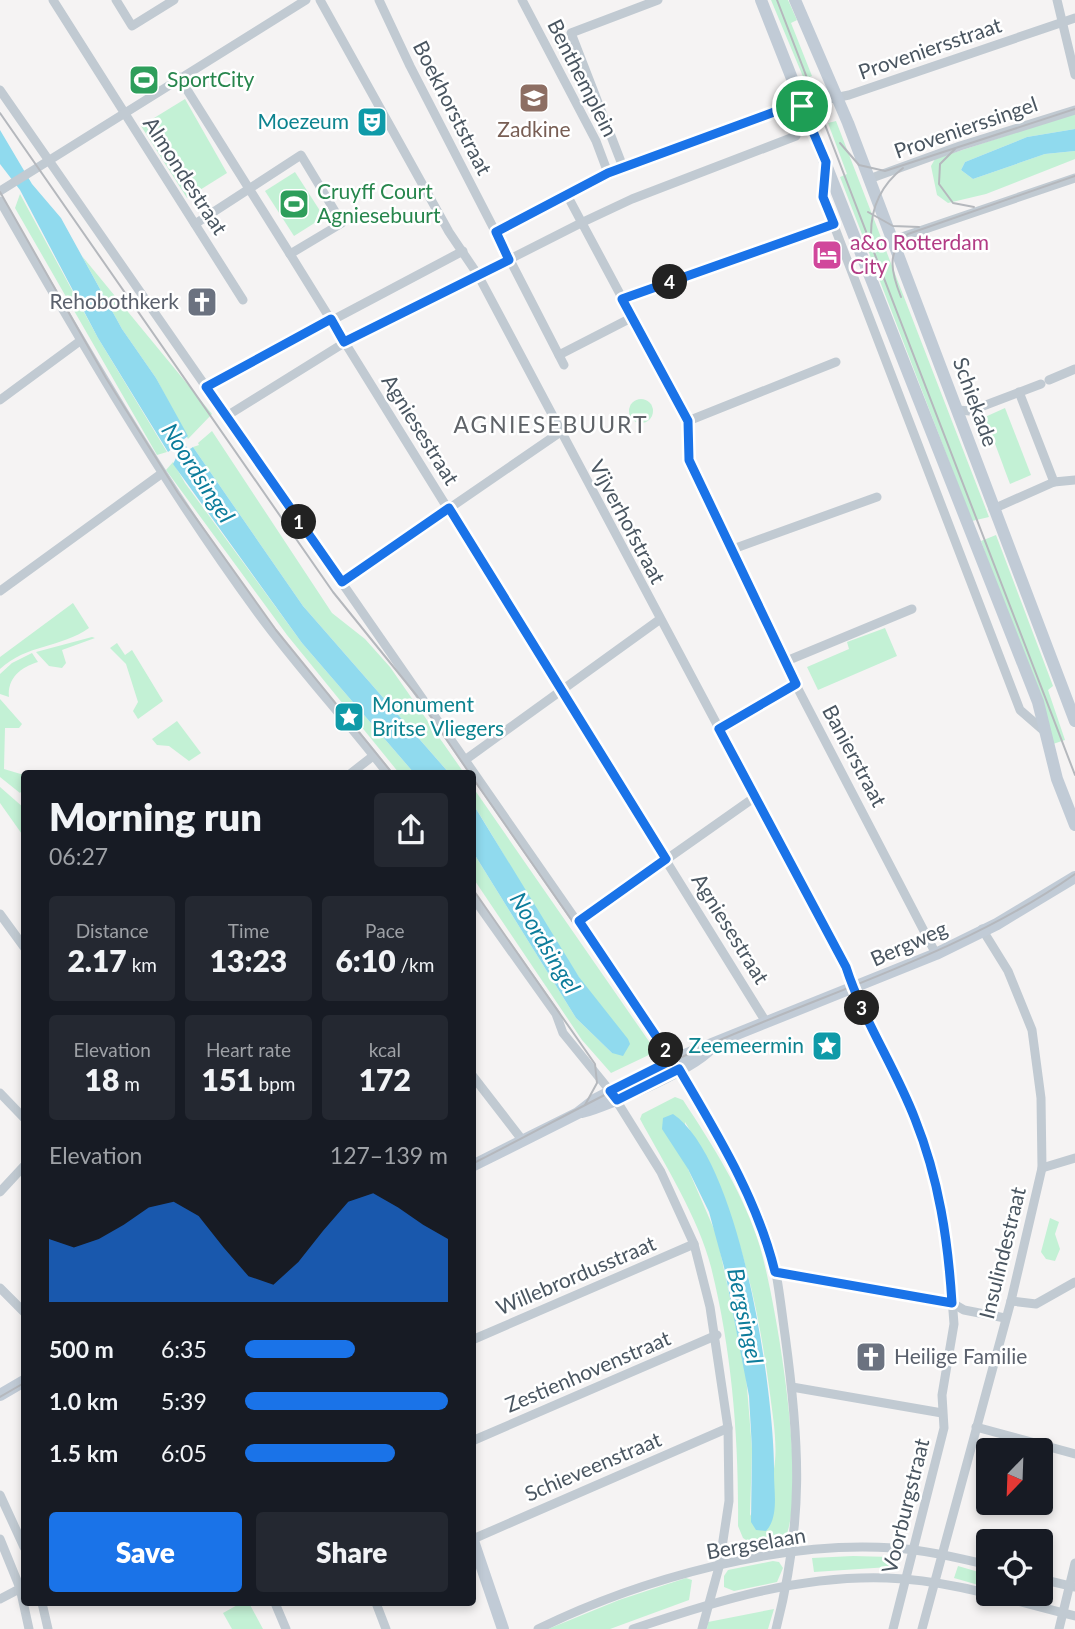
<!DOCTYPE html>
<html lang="en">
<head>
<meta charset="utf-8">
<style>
	:root { --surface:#171b24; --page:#242831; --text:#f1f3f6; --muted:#9ea1a6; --accent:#1a73e8 }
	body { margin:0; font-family:Lato,sans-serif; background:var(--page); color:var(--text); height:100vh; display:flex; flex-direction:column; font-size:26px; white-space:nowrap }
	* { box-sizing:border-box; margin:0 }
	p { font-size:23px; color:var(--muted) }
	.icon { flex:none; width:38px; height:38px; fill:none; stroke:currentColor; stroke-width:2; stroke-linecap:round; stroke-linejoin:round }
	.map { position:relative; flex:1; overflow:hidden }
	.panel { position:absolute; left:21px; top:770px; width:455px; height:836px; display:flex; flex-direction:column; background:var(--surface); border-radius:7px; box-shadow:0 4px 10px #0003 }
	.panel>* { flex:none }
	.needle { width:46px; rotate:203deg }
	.buttons { position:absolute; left:976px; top:1438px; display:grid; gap:14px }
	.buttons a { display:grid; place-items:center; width:77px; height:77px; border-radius:7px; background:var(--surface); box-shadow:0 4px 10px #0003; font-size:35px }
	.pin { position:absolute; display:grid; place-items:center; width:60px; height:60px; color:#fff; margin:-30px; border:4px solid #fff; border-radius:50%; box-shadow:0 2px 7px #0007 }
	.km { position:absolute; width:35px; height:35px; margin:-18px; border-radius:50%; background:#222; color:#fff; font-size:19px; line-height:35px; text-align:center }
	.round { display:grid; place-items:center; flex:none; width:74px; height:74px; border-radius:7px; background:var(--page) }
	.headline { display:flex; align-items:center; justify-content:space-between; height:119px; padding:0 28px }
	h1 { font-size:38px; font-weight:800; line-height:52px }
	.figures { display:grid; grid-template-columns:repeat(3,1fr); gap:10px; height:119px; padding:7px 28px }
	.figures div { display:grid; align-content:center; border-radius:7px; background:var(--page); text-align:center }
	.figures b { font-size:30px; font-weight:800 }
	.figures small { font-size:19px; font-weight:400 }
	.figures p { font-size:19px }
	.chart { height:196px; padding:14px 28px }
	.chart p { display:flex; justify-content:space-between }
	.chart svg { width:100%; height:126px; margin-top:7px; fill:var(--accent); opacity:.7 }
	.action { display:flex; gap:14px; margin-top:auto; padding:14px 28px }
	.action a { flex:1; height:80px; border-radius:7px; background:var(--accent); color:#fff; font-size:28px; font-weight:800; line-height:80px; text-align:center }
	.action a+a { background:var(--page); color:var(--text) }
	ul { padding:0 28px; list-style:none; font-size:23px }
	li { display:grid; grid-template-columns:112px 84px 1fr; align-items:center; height:52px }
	li i { height:18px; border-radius:9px; background:var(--accent) }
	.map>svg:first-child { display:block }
	.green { fill:#c3f1d5; fill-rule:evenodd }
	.water { fill:#90daee }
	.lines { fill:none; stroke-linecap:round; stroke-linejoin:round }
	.canal { stroke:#90daee; stroke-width:12 }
	.street { stroke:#c1cad2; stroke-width:9 }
	.secondary { stroke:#c1cbd6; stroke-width:12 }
	.tram { stroke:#b5b8bd; stroke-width:2 }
	.route-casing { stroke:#fff; stroke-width:14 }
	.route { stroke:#1a73e8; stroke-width:9 }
	.labels { text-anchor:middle; stroke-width:5; stroke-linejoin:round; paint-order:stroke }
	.street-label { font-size:21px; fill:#4a5661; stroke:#fff }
	.leisure-label { font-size:21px; fill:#27864d; stroke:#fff; text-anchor:start }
	.culture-label { font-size:21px; fill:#0d838f; stroke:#fff; text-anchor:end }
	.education-label { font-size:21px; fill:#785e54; stroke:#fff }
	.hotel-label { font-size:21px; fill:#b23c85; stroke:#fff; text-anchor:start }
	.worship-label { font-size:21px; fill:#5b616d; stroke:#fff; text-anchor:end }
	.neighbourhood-label { font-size:23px; letter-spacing:2px; fill:#5f6368; stroke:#fff }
	.water-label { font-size:23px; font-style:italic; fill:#0c7c9b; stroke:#fff }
</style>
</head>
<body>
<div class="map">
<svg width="1075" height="1629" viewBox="0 0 1075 1629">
	<rect width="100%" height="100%" fill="#f5f3f3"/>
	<!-- green -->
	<g class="green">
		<path d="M771 0H788L797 20 791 23 812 76 804 79Z"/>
		<path d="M185 99 227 173 187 198 141 126Z"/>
		<path d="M1075 113V129L1027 137 965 162 961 170 973 179 1045 154 1075 151V159L986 194 948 203 937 195 931 166 935 159Z"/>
		<path d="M836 121 989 517 972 521 840 177 847 174 828 123Z"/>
		<path d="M295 172 324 217 294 236 265 191Z"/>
		<path d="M20 194 98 338 167 452 157 455 15 208Z"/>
		<path d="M82 256 212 414 188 439 156 378 122 329Z"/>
		<circle cx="641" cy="411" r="12"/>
		<path d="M1005 408 1031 475 1010 484 985 417Z"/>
		<path d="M212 431 332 613 365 639 390 667 464 773H449L303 606 193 447 199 445 198 443Z"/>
		<path d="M173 462 185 483 302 643 414 773H399L287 635 166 470Z"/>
		<path d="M996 535 1053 686 1048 690 1065 740 1053 744 981 541Z"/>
		<path d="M73 603 89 628C61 648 27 644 0 669V657Z"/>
		<path d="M885 628 897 656 818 690 807 667 849 649 847 642Z"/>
		<path d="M92 637 95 638 62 650 66 663 62 668 49 666 36 652Z"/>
		<path d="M117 643 125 655 132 650 163 701 138 719 133 711 138 702 126 664 110 648Z"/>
		<path d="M32 653 38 662C21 667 7 678 9 697L0 694V674L12 663Z"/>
		<path d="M0 699 22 724 19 728H5L4 769 24 775V788L20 793 0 777Z"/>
		<path d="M177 721 201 753 189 761 169 746 157 745 152 739Z"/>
		<path d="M472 786 655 1050 653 1053 611 1073 582 1040 473 878V852L576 1018 612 1053 627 1039C564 969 523 883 473 804Z"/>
		<path d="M0 787 24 808V837L0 803Z"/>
		<path d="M675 1097 683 1100C713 1146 744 1194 760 1247 776 1301 808 1491 785 1538L751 1543 743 1538 738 1526C739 1440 732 1351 711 1267 699 1219 664 1163 640 1119L642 1114ZM685 1122C736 1203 758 1301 770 1394 773 1418 778 1445 774 1469 772 1484 757 1502 750 1516L752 1449 746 1375 717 1236 688 1169Z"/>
		<path d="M1050 1218 1059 1222 1055 1234 1060 1249 1055 1261 1046 1259 1041 1252Z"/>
		<path d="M853 1556 891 1557 889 1567 814 1572 812 1558Z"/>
		<path d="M773 1561 779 1562 783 1568 777 1582 734 1591 724 1587V1576L728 1570Z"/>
		<path d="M958 1566 989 1575V1588L954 1578Z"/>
		<path d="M686 1578 692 1580 689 1600 610 1629H548L619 1600Z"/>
		<path d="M241 1603H249L263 1629H232L223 1613Z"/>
		<path d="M774 1609 768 1629H707L708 1622Z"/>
	</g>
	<!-- water -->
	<g class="water">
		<path d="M1075 129V151L1045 154 973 179 961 170 965 162 1027 137Z"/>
		<path d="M0 130 32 184 61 218 122 329 156 378 188 436 168 452 98 338 20 190 0 164Z"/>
		<path d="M193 447 303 606 449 773H414L302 643 173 464 176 458Z"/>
		<path d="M473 804 579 977 628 1039 630 1044 623 1056 612 1053 576 1018 473 852Z"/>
		<path d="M673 1114C741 1160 775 1395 774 1474 774 1492 779 1517 766 1531L756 1530 751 1522 752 1449 749 1396 724 1267 709 1212 688 1169 662 1129 663 1118Z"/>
	</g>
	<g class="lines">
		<!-- canal -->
		<path class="canal" d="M170 433 193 467"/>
		<!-- street -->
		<g class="street">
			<path d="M53 0 243 300"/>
			<path d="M116 0 132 26 174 0"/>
			<path d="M320 0 449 232 478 275 846 967 856 997 916 1121 936 1183 948 1245 954 1324 942 1395 944 1428 893 1629"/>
			<path d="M379 0 410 66 564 365"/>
			<path d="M522 0 596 141 608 173"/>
			<path d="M1057 0 1075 75"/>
			<path d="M179 77 290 254 342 223 301 155 195 224"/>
			<path d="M0 90 678 1067C710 1118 744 1173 765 1231 777 1264 780 1300 785 1335 800 1445 804 1520 776 1629"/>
			<path d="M623 167 571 33 658 0"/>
			<path d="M825 167 823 197 1020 710 1043 730"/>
			<path d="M869 179 960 146 1075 110"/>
			<path d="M0 191 306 0"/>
			<path d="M567 195 688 421 689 460 784 662 936 954"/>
			<path d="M0 201C81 342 162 482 258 613 299 669 346 719 388 774"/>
			<path d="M496 232 608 173 785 108 849 95 1075 18"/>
			<path d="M893 240 1075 178"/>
			<path d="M290 254 766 1022"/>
			<path d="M622 299 834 224"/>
			<path d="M559 355 631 318"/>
			<path d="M1049 380 1075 369"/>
			<path d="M206 387 463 251"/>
			<path d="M1019 392 1054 482"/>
			<path d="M0 400 80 341"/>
			<path d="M958 410 970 411 1041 384"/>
			<path d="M225 417 344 343 583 222 632 199 796 136"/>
			<path d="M688 421 836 362"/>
			<path d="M993 509 1054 482 1075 480"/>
			<path d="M733 549 877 497"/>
			<path d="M342 582 559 433"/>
			<path d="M0 591 161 474"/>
			<path d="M784 662 912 609"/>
			<path d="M719 729 796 684"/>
			<path d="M465 760 659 620"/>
			<path d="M350 774 373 756"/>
			<path d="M472 896 556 1014 563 1033 611 1092 661 1172 694 1244 710 1307 728 1428 729 1501 719 1567 702 1629"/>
			<path d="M0 914 24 947"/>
			<path d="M579 921 755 797"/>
			<path d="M472 1075 523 1141"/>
			<path d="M0 1093 24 1118"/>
			<path d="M1042 1168 1075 1158"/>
			<path d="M0 1192 24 1166"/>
			<path d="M775 1271 952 1303 964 1310 1005 1318"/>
			<path d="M0 1288 24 1312"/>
			<path d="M1011 1301 1036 1304 1075 1282"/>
			<path d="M472 1340 694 1244"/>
			<path d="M792 1387 942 1413"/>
			<path d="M976 1427 1075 1454"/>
			<path d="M472 1441 717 1335"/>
			<path d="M0 1495 24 1547"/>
			<path d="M0 1539 20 1588 29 1629"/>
			<path d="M473 1539 728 1428"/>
			<path d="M1041 1579 1075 1587"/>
			<path d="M0 1599 23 1587"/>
			<path d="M42 1603 48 1629"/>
			<path d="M275 1603 286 1629"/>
			<path d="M376 1603 386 1629"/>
			<path d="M538 1629C640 1579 780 1540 894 1548 926 1550 958 1558 989 1565"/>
			<path d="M633 1629C716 1601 799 1575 887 1578 951 1580 1014 1601 1075 1616"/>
			<path d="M922 1629 1011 1301 1042 1168 1041 1098 1032 1030 1008 971 982 929"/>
			<path d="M1059 1629 1075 1563"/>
		</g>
		<!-- secondary -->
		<g class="secondary">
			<path d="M761 0 1038 702 1057 779 1075 825"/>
			<path d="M795 0 848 123 1075 721"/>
			<path d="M582 1112C606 1106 702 1065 713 1045"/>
			<path d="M472 1166 578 1113 596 1099 672 1060 936 954 997 924 1075 877"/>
			<path d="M0 1395 24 1381"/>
			<path d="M472 1538 503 1629"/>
		</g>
		<!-- tram -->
		<g class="tram">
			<path d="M777 0 1075 775"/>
			<path d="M0 113 333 592 417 696 470 774"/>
			<path d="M840 143 859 165 885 171 1075 109"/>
			<path d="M955 149 940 164 939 184 953 203 974 207"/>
			<path d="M0 192 106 378 178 493 276 630 393 774"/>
			<path d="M868 212 893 226 919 227"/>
			<path d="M871 234C871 206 881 185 903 168"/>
			<path d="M901 297C892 274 885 252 908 234L1075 176"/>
			<path d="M472 777 653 1037 657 1052 650 1075"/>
			<path d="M472 888 595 1064 597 1083 585 1105"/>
			<path d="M472 1164C555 1122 635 1076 720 1040 840 988 967 950 1075 874"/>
			<path d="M0 1397 24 1383"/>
		</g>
	</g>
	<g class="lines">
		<!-- route casing -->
		<g class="route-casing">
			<path id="route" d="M802 106 826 162 823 197 834 224 622 299 688 421 689 460 796 684 719 729 846 967C863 1020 895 1067 915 1119 939 1179 948 1240 952 1303L775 1272C757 1198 717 1134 679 1069L617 1100 610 1091 672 1060 579 921 666 859 449 508 342 582 206 387 331 319 344 342 509 260 496 232 608 173 785 108Z"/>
		</g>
		<!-- route -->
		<use href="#route" class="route"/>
	</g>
	<!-- icons -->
	<defs>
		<g id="stadium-square" transform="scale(1.575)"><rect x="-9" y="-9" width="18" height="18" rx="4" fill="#2e9e5b" stroke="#fff"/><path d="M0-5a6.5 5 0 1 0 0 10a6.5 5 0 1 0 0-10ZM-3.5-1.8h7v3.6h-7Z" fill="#fff"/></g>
		<g id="school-square" transform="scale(1.575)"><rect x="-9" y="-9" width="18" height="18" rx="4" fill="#8d6e63" stroke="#fff"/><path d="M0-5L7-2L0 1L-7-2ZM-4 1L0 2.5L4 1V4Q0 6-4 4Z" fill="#fff"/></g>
		<g id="theatre-square" transform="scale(1.575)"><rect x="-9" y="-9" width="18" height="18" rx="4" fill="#0f9aa8" stroke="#fff"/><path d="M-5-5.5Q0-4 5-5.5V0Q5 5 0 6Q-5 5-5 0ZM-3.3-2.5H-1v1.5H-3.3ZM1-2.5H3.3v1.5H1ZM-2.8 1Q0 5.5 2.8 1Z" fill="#fff"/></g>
		<g id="hotel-square" transform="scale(1.575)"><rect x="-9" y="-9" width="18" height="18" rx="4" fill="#d1479c" stroke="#fff"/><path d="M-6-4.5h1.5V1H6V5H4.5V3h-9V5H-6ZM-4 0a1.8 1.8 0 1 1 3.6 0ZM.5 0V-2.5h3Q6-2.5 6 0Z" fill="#fff"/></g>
		<g id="church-square" transform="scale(1.575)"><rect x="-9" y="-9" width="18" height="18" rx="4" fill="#6b7280" stroke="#fff"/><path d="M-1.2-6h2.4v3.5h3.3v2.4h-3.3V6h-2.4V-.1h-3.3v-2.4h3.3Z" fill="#fff"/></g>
		<g id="sight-square" transform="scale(1.575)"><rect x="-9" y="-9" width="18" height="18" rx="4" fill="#0f9aa8" stroke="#fff"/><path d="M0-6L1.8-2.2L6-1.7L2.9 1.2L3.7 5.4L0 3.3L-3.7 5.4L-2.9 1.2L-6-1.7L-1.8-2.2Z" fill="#fff"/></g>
	</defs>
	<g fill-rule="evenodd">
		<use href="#stadium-square" x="144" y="80"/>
		<use href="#school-square" x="534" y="98"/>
		<use href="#theatre-square" x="372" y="122"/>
		<use href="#stadium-square" x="294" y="204"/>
		<use href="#hotel-square" x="827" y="255"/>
		<use href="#church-square" x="202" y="302"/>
		<use href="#sight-square" x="349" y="717"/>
		<use href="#sight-square" x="827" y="1046"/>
		<use href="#church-square" x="871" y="1357"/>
	</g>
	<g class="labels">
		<!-- street labels -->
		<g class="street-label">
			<text transform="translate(930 49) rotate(-19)" y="7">Proveniersstraat</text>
			<text transform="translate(582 78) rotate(63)" y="7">Benthemplein</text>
			<text transform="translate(452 108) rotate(63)" y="7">Boekhorststraat</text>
			<text transform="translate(966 128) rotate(-19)" y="7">Provenierssingel</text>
			<text transform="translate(185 176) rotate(57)" y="7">Almondestraat</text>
			<text transform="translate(975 402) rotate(70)" y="7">Schiekade</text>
			<text transform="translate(420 430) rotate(58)" y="7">Agniesestraat</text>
			<text transform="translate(627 522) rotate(62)" y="7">Vijverhofstraat</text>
			<text transform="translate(854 756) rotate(62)" y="7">Banierstraat</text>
			<text transform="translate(730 929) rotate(58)" y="7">Agniesestraat</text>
			<text transform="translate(909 944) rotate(-24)" y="7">Bergweg</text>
			<text transform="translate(1003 1253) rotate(-76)" y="7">Insulindestraat</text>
			<text transform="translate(576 1276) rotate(-23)" y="7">Willebrordusstraat</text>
			<text transform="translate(588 1372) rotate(-23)" y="7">Zestienhovenstraat</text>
			<text transform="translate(593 1467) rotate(-23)" y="7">Schieveenstraat</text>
			<text transform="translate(906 1506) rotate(-76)" y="7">Voorburgstraat</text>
			<text transform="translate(756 1544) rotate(-10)" y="7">Bergselaan</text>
		</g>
		<!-- leisure labels -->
		<g class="leisure-label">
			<text x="167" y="87">SportCity</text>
			<text x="317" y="199">Cruyff Court<tspan x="317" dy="24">Agniesebuurt</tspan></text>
		</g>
		<!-- culture labels -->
		<g class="culture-label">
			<text x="349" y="129">Moezeum</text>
			<text x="372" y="712" text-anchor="start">Monument<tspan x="372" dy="24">Britse Vliegers</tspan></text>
			<text x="804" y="1053">Zeemeermin</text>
		</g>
		<!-- education labels -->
		<g class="education-label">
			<text x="534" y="137">Zadkine</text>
		</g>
		<!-- hotel labels -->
		<g class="hotel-label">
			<text x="850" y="250">a&amp;o Rotterdam<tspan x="850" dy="24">City</tspan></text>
		</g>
		<!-- worship labels -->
		<g class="worship-label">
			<text x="179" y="309">Rehobothkerk</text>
			<text x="894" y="1364" text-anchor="start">Heilige Familie</text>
		</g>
		<!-- neighbourhood labels -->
		<g class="neighbourhood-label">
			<text x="551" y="433">AGNIESEBUURT</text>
		</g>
		<!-- water labels -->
		<g class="water-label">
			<text transform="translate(198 473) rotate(57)" y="8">Noordsingel</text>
			<text transform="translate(545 943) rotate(59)" y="8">Noordsingel</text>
			<text transform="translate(745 1316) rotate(78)" y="8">Bergsingel</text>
		</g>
	</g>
</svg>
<div class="buttons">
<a><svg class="needle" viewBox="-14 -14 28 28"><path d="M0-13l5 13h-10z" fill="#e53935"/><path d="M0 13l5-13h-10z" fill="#9ea1a6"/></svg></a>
<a><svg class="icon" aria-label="locate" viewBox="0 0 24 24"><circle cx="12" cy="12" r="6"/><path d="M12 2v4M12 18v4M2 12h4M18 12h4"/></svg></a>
</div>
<div class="pin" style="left:802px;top:106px;background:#1e9e55"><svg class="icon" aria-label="arrive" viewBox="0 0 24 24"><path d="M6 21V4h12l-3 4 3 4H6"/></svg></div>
<b class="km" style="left:299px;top:522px">1</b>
<b class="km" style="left:666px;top:1050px">2</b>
<b class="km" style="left:862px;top:1008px">3</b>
<b class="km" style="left:670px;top:282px">4</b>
<section class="panel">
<div class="headline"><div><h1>Morning run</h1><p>06:27</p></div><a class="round"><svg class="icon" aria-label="share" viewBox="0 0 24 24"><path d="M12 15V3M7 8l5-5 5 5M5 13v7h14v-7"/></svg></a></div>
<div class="figures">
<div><p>Distance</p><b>2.17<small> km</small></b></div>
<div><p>Time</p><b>13:23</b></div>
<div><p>Pace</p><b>6:10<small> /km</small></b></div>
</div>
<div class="figures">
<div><p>Elevation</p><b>18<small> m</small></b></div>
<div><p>Heart rate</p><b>151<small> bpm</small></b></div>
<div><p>kcal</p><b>172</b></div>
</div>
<div class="chart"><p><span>Elevation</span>127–139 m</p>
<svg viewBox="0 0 160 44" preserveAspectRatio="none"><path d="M0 44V22L10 25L20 22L30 17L40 11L50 9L60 14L70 25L80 35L90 38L100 30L110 19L120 9L130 6L140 11L150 17L160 22V44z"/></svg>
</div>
<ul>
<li><b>500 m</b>6:35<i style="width:54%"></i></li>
<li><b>1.0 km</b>5:39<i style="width:100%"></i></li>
<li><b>1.5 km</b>6:05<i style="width:74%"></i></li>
</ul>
<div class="action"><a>Save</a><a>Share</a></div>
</section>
</div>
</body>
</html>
